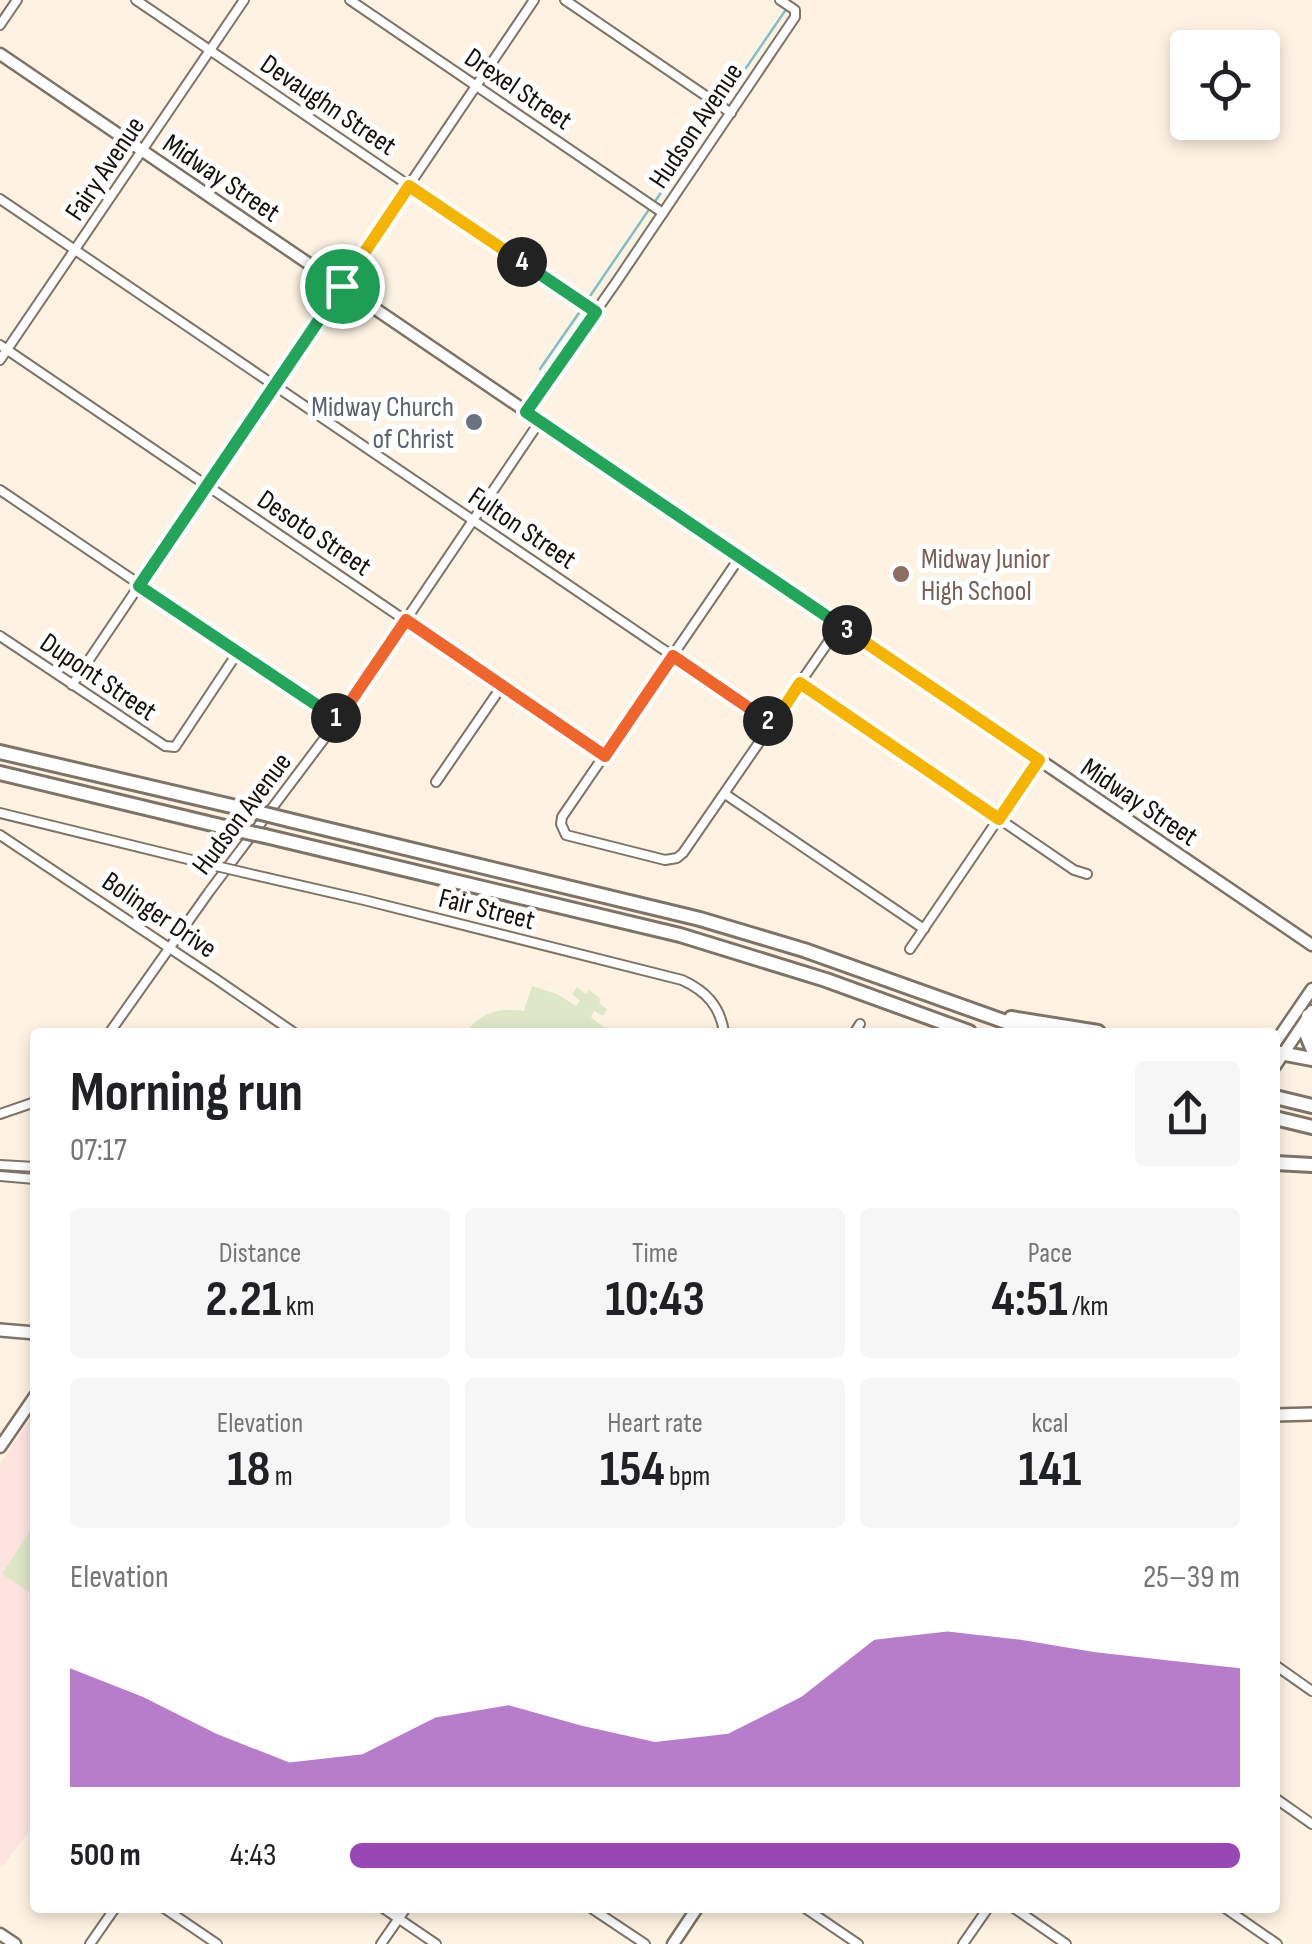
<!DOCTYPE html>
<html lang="en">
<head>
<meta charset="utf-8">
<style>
	:root { --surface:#fff; --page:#f6f6f6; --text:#202124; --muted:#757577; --accent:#9a47b6 }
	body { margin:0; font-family:"Sofia Sans Condensed",sans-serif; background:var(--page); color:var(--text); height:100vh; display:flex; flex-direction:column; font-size:38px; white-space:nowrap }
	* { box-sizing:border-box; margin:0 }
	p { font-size:32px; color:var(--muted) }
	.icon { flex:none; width:55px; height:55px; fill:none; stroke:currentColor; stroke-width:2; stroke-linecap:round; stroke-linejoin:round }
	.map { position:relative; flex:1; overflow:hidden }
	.details { position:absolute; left:30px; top:1028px; width:1250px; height:885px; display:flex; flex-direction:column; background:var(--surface); border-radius:10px; box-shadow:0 5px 15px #0003 }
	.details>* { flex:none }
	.buttons { position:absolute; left:1170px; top:30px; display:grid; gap:20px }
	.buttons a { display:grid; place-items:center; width:110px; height:110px; border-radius:10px; background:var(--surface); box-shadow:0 5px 15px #0003; font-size:50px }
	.pin { position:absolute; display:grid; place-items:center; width:85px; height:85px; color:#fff; margin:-42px; border:5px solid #fff; border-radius:50%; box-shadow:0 2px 10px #0007 }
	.km { position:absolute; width:50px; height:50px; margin:-25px; border-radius:50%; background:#222; color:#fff; font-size:28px; line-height:50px; text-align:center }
	.round { display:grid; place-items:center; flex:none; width:105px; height:105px; border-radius:10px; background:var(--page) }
	.headline { display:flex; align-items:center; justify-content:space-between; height:170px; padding:0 40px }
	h1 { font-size:55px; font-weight:700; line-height:75px }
	.metrics { display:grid; grid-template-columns:repeat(3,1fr); gap:15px; height:170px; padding:10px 40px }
	.metrics div { display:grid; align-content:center; border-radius:10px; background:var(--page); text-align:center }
	.metrics b { font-size:50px; font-weight:700 }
	.metrics small { font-size:28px; font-weight:400 }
	.metrics p { font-size:28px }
	.chart { height:280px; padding:20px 40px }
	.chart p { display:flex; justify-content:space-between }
	.chart svg { width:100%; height:180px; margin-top:10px; fill:var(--accent); opacity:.7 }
	ul { padding:0 40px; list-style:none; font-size:32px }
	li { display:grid; grid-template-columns:160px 120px 1fr; align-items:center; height:75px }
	li i { height:25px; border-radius:12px; background:var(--accent) }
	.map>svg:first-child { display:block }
	.education { fill:#fee4df }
	.green { fill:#dee8c8 }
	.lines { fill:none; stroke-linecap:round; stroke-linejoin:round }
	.stream { stroke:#7fbfc7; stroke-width:2.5 }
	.street-casing { stroke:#7d7366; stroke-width:12 }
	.secondary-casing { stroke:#7d7366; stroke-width:15 }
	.primary-casing { stroke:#7d7366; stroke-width:16 }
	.highway-casing { stroke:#7d7366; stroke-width:18 }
	.street { stroke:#fff; stroke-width:8 }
	.secondary { stroke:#fff; stroke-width:10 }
	.primary { stroke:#fff; stroke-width:11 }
	.highway { stroke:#fff; stroke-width:12 }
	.street-bridge-casing { stroke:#7d7366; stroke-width:12; stroke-linecap:butt }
	.highway-bridge-casing { stroke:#7d7366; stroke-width:18; stroke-linecap:butt }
	.street-bridge { stroke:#fff; stroke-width:8 }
	.highway-bridge { stroke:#fff; stroke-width:12 }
	.split-1-casing { stroke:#fff; stroke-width:20 }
	.split-2-casing { stroke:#fff; stroke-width:20 }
	.split-3-casing { stroke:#fff; stroke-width:20 }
	.split-4-casing { stroke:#fff; stroke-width:20 }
	.split-5-casing { stroke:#fff; stroke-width:20 }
	.split-1 { stroke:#22a559; stroke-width:12 }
	.split-2 { stroke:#f0652b; stroke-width:12 }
	.split-3 { stroke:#f5b400; stroke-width:12 }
	.split-4 { stroke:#22a559; stroke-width:12 }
	.split-5 { stroke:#f5b400; stroke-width:12 }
	.worship-dot { fill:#6b7280; stroke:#fff; stroke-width:4 }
	.education-dot { fill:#8d6e63; stroke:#fff; stroke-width:4 }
	.labels { text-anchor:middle; stroke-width:10; stroke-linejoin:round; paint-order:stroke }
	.street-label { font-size:28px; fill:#14100b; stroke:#fff }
	.worship-label { font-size:28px; fill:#5b616d; stroke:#fff; text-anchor:end }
	.education-label { font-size:28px; fill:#785e54; stroke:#fff; text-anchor:start }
</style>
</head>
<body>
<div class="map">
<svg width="1312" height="1944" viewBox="0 0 1312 1944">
	<rect width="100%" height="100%" fill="#fef3e3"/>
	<!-- education -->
	<path class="education" d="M35 1412V1823L3 1866 0 1864V1464Z"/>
	<!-- green -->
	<g class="green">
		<path d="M532 986 557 994 576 1006 580 1001 572 994 577 987 586 994 589 990 601 999 599 1003 607 1009 603 1016 594 1011 591 1017 610 1032H465C484 1012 496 1008 524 1011Z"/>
		<path d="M34 1525 35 1526V1596L2 1574Z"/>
	</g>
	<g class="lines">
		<!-- stream -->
		<g class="stream">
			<path d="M724 100 785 11"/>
			<path d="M656 200 716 111"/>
			<path d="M588 299 648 211"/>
			<path d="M540 369 581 310"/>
		</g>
		<!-- street casing -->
		<g class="street-casing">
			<g id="street">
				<path d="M136 0 595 312"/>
				<path d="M350 0 663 213"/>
				<path d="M565 0 731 113"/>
				<path d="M0 25 17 0"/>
				<path d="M0 199 773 724"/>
				<path d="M0 345 605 756"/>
				<path d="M0 360 244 0"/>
				<path d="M526 411 617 281 795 17V10L780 0"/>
				<path d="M0 490 339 719"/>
				<path d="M740 557 562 817 561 824 566 835 665 860 677 858 683 853 840 625"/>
				<path d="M0 636 165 746 175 747 238 652"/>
				<path d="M800 683 1074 870 1087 874"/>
				<path d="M72 685 534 0"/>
				<path d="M436 782 502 686"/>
				<path d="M725 794 924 929"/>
				<path d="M0 813 212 865"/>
				<path d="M0 835 216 979 293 1032"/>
				<path d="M246 873 364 900 682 980C706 991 720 1006 724 1032"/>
				<path d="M910 949 1039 759"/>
				<path d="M110 1032 209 892 339 719 540 421"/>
				<path d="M855 1032 860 1024"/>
				<path d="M0 1114 35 1102"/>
				<path d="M0 1165 35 1167"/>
				<path d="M0 1176 35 1179"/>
				<path d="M1275 1665 1312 1691"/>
				<path d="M1275 1798 1312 1824"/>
				<path d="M164 1908 217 1944"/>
				<path d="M383 1908 436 1944"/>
				<path d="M591 1908 645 1944"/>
				<path d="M805 1908 858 1944"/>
				<path d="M1014 1908 1066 1944"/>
				<path d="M1225 1908 1277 1944"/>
				<path d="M90 1944 115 1908"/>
				<path d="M381 1944 406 1908"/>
				<path d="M963 1944 988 1908"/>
			</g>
		</g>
		<!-- secondary casing -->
		<g class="secondary-casing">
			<g id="secondary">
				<path d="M0 54 1312 945"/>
				<path d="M1275 1043 1312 989"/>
				<path d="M1275 1066 1312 1011"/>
				<path d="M0 1447 35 1396"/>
				<path d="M0 1934 15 1944"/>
				<path d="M673 1944 697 1908"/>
			</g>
		</g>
		<!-- primary casing -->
		<g class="primary-casing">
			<g id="primary">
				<path d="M0 1330 35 1333"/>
				<path d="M1275 1415 1312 1414"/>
			</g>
		</g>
		<!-- highway casing -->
		<g class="highway-casing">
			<g id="highway">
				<path d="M0 752 257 812"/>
				<path d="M0 773 233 829"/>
				<path d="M289 820 700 919 804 950 1034 1032"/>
				<path d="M265 836 680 935 826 980 969 1032"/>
				<path d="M1308 1016 1306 1033 1312 1048"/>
				<path d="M1011 1018 1098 1032"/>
				<path d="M1275 1052 1312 1059"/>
				<path d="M1275 1097 1312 1106"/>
				<path d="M1275 1118 1312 1127"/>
				<path d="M1275 1163 1312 1165"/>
			</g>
		</g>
		<!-- street -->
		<use href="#street" class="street"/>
		<!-- secondary -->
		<use href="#secondary" class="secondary"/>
		<!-- primary -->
		<use href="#primary" class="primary"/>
		<!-- highway -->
		<use href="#highway" class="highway"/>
		<!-- street-bridge casing -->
		<g class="street-bridge-casing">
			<path id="street-bridge" d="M212 865 246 873"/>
		</g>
		<!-- highway-bridge casing -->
		<g class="highway-bridge-casing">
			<g id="highway-bridge">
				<path d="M257 812 289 820"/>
				<path d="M233 829 265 836"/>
			</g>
		</g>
		<!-- street-bridge -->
		<use href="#street-bridge" class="street-bridge"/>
		<!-- highway-bridge -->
		<use href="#highway-bridge" class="highway-bridge"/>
	</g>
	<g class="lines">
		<!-- split-1 casing -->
		<g class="split-1-casing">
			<path id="split-1" d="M336 718 139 586 342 286"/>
		</g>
		<!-- split-2 casing -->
		<g class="split-2-casing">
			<path id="split-2" d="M336 718 338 720 406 620 605 756 673 656 768 721"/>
		</g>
		<!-- split-3 casing -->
		<g class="split-3-casing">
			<path id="split-3" d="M768 721 773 724 800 683 999 819 1039 760 847 630"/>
		</g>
		<!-- split-4 casing -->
		<g class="split-4-casing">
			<path id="split-4" d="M522 262 596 312 526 412 847 630"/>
		</g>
		<!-- split-5 casing -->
		<g class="split-5-casing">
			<path id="split-5" d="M342 286 409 186 522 262"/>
		</g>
		<!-- split-1 -->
		<use href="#split-1" class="split-1"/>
		<!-- split-2 -->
		<use href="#split-2" class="split-2"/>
		<!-- split-3 -->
		<use href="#split-3" class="split-3"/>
		<!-- split-4 -->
		<use href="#split-4" class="split-4"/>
		<!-- split-5 -->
		<use href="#split-5" class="split-5"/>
	</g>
	<!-- markers -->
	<circle class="worship-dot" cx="474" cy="422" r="10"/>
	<circle class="education-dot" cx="901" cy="574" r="10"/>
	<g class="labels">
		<!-- street labels -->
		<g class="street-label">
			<text transform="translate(519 88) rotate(34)" y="10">Drexel Street</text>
			<text transform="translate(329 104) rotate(34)" y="10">Devaughn Street</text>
			<text transform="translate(695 125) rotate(-56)" y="10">Hudson Avenue</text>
			<text transform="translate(104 168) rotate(-56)" y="10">Fairy Avenue</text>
			<text transform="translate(222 177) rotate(34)" y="10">Midway Street</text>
			<text transform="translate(523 527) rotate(34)" y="10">Fulton Street</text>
			<text transform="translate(315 532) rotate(34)" y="10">Desoto Street</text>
			<text transform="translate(99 676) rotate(34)" y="10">Dupont Street</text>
			<text transform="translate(1140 801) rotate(34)" y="10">Midway Street</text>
			<text transform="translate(241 813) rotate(-53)" y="10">Hudson Avenue</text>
			<text transform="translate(487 908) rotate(14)" y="10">Fair Street</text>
			<text transform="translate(160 914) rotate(34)" y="10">Bolinger Drive</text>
		</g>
		<!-- worship labels -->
		<g class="worship-label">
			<text x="454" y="416">Midway Church<tspan x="454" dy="32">of Christ</tspan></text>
		</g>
		<!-- education labels -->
		<g class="education-label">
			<text x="921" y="568">Midway Junior<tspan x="921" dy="32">High School</tspan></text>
		</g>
	</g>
</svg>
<div class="buttons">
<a><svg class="icon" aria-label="locate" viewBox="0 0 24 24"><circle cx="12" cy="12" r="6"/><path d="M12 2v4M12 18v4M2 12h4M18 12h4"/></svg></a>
</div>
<div class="pin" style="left:342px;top:286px;background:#1e9e55"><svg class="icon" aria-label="arrive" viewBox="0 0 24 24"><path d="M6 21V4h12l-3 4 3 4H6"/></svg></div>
<b class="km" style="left:336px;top:718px">1</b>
<b class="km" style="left:768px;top:721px">2</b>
<b class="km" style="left:847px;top:630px">3</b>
<b class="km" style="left:522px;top:262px">4</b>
<section class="details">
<div class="headline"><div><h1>Morning run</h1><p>07:17</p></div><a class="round"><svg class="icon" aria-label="share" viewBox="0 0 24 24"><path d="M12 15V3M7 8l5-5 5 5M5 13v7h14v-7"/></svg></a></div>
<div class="metrics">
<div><p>Distance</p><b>2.21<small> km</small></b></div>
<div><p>Time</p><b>10:43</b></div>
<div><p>Pace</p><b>4:51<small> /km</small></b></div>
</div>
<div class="metrics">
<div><p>Elevation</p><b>18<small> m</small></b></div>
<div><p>Heart rate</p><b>154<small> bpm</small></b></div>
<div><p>kcal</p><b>141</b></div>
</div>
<div class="chart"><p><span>Elevation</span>25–39 m</p>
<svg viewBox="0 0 160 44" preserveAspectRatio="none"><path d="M0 44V15L10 22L20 31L30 38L40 36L50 27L60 24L70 29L80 33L90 31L100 22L110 8L120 6L130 8L140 11L150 13L160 15V44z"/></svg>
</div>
<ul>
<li><b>500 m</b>4:43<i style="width:100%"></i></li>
</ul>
</section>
</div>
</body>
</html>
